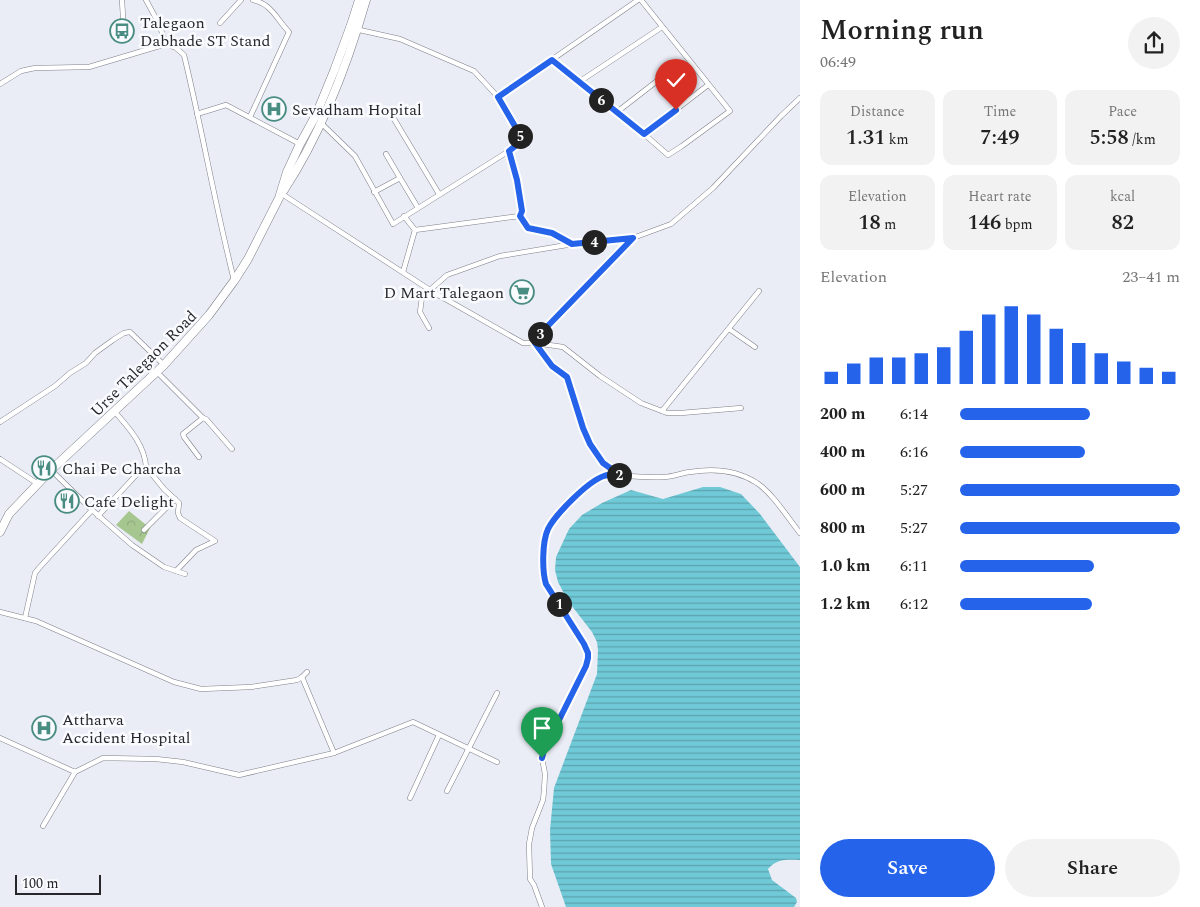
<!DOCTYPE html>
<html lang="en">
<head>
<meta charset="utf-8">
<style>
	:root { --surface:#fff; --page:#f2f2f2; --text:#222; --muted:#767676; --accent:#2563eb }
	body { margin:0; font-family:Spectral,serif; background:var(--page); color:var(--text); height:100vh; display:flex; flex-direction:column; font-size:19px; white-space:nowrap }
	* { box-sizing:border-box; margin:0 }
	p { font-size:16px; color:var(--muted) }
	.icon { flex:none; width:28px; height:28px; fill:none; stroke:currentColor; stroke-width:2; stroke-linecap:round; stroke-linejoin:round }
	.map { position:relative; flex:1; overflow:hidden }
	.drawer { display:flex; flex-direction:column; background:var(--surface); width:400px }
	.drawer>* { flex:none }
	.scale { position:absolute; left:15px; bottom:12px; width:86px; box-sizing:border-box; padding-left:5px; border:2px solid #27272b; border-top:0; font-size:14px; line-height:18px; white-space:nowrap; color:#27272b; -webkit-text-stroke:4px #fafbff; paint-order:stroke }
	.pin { position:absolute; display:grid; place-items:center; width:42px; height:42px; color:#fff; margin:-51px -21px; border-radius:50% 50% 50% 0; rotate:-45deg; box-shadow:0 0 5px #0007 }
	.pin .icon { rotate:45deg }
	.km { position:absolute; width:25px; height:25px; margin:-12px; border-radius:50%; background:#222; color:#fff; font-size:14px; line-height:25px; text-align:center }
	.round { display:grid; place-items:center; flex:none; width:52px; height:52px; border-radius:26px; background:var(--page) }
	.summary { display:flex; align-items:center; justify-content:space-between; height:85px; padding:0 20px }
	h1 { font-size:28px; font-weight:600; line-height:38px }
	.metrics { display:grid; grid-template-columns:repeat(3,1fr); gap:8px; height:85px; padding:5px 20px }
	.metrics div { display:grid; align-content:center; border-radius:12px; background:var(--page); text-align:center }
	.metrics b { font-size:21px; font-weight:600 }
	.metrics small { font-size:14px; font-weight:400 }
	.metrics p { font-size:14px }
	.chart { height:140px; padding:10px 20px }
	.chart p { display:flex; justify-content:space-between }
	.chart svg { width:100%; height:90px; margin-top:5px; stroke:var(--accent); stroke-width:6 }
	.action { display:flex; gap:10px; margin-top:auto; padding:10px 20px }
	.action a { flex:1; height:58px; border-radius:30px; background:var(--accent); color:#fff; font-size:20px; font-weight:600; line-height:58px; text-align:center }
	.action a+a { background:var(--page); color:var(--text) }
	ul { padding:0 20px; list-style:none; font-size:16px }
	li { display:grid; grid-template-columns:80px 60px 1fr; align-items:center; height:38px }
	li i { height:12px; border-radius:6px; background:var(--accent) }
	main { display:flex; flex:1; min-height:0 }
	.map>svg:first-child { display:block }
	.forest { fill:url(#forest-crowns) }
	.water { fill:url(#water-rules) }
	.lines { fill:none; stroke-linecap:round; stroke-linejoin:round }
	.minor-casing { stroke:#7d7f87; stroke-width:5.5 }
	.trunk-casing { stroke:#7d7f87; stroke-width:9 }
	.minor { stroke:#fff; stroke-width:4.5 }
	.trunk { stroke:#fff; stroke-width:8 }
	.route-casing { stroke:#fff; stroke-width:10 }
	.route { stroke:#2563eb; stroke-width:6 }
	.labels { text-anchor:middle; stroke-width:5; stroke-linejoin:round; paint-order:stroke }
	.poi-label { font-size:16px; fill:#27272b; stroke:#fafbff; text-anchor:start }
	.street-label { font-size:16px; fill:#27272b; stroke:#fafbff }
</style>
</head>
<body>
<main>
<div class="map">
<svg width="800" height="907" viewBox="0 0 800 907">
	<defs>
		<pattern id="forest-crowns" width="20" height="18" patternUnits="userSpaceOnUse" patternTransform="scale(1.25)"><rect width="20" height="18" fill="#a6c68f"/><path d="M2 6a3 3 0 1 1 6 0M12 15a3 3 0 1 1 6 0" fill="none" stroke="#8faa7c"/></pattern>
		<pattern id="water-rules" width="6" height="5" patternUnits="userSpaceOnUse" patternTransform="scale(1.25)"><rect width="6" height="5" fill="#70c9d7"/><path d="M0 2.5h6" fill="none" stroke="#5ca3af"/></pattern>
	</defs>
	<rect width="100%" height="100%" fill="#ebedf6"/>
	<!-- forest -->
	<path class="forest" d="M129 511 150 528 142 544 116 525Z"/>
	<!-- water -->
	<path class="water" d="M703 487H720L741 494 760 514 800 567V860C787 860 778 858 768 869L772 880 796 898 797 902 794 907H566L551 864 550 830 554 788 597 674 598 650 597 642 592 632 568 601 558 582 555 570 556 557 569 529 582 515 602 503 631 490 663 499Z"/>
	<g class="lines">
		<!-- minor casing -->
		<g class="minor-casing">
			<g id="minor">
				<path d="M122 0 124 34"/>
				<path d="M146 0 159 24 166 44 176 48 184 55C202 129 215 205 234 280"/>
				<path d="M220 23 241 0"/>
				<path d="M552 60 644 134 668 155 682 146 730 111 641 0"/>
				<path d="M579 82 662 27"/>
				<path d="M0 84 21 71 35 68 89 67 166 44"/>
				<path d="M498 97 638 0"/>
				<path d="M617 112 657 81"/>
				<path d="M197 114 226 105 300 144"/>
				<path d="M250 117 289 32C277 20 272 4 253 0"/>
				<path d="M394 119 439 194"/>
				<path d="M321 123 355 156 393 224 509 151 523 140 498 97 474 71 400 39 355 29"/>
				<path d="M644 134 708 85"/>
				<path d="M386 154 400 178"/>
				<path d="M374 192 400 178 418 208"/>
				<path d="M282 194 433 292 523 343H535L540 334 633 238"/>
				<path d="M404 216 415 230 520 216 522 211 517 180 509 151"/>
				<path d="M520 216 528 228 552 233 572 244"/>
				<path d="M403 272 415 230"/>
				<path d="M429 328 420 312 422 297 447 275 500 256 567 245 633 238 671 224 713 188 781 116 800 98"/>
				<path d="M729 329 755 347"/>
				<path d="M535 343 563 347 600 376 641 403 667 413H681L741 408"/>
				<path d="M535 343 552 366 567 377 583 428 591 444 603 463 619 475"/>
				<path d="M157 372 203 418 206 419 232 449"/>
				<path d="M662 411 759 291"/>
				<path d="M0 422 55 386 70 373 86 363 95 353 113 340 124 333 130 332 164 365"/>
				<path d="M199 457 184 437 183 434 203 418"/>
				<path d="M0 459 38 484"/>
				<path d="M146 467 164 489 179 503 178 513 180 518 215 541 196 550 176 571"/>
				<path d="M51 470 92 510 132 545 164 567 185 574"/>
				<path d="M98 516 139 472 146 467C145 445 128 427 115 412"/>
				<path d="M144 530 175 499"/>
				<path d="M0 612 36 621 174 682 201 689 251 687 297 680 302 677 307 672"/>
				<path d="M25 618 35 573 39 568 92 510"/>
				<path d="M302 677 334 753 413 722 497 762"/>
				<path d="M0 738 75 772 103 758 156 759 183 762 239 775 334 753"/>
				<path d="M447 791 497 693"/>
				<path d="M410 798 439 735"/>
				<path d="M43 826 75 772"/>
				<path d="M542 907 534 885 530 879 529 844 532 828 543 800 544 791 545 774 542 758 543 750 586 666 588 658V653L584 644 546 584C542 571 542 543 547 530 554 514 592 477 609 475 627 476 646 478 664 477 673 477 681 473 690 472 714 468 737 470 757 483 773 494 788 518 800 533"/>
			</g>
		</g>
		<!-- trunk casing -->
		<g class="trunk-casing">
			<g id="trunk">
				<path d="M284 190C322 132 347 66 366 0"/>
				<path d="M0 532 9 514 51 470 164 365 209 315 234 281 248 259 279 198 287 172 300 144 316 115 334 71 351 25 359 0"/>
			</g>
		</g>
		<!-- minor -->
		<use href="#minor" class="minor"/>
		<!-- trunk -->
		<use href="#trunk" class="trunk"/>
	</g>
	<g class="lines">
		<!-- route casing -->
		<g class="route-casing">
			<path id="route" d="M542 758 544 750 586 666 588 658V653L584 644 546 584C542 571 542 542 548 529 555 515 588 481 604 476 609 474 615 475 620 475L603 463 590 444 583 428 567 377 552 366 535 343 540 334 633 238 572 244 552 233 528 228 520 216 522 211 517 180 509 151 523 140 498 97 552 60 644 134 676 110"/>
		</g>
		<!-- route -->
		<use href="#route" class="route"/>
	</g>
	<!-- icons -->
	<defs>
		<g id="bus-ring" transform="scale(1.25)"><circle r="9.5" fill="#fafbff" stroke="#498d82" stroke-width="1.5"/><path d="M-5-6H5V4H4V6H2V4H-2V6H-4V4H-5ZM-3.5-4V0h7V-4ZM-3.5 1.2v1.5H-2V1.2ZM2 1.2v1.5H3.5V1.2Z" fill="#498d82"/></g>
		<g id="hospital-ring" transform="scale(1.25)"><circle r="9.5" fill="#fafbff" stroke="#498d82" stroke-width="1.5"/><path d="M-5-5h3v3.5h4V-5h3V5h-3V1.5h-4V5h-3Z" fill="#498d82"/></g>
		<g id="supermarket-ring" transform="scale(1.25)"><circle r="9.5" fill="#fafbff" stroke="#498d82" stroke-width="1.5"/><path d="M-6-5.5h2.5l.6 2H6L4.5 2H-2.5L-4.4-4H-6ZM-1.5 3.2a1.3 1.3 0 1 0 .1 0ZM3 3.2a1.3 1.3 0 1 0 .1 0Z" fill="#498d82"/></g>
		<g id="restaurant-ring" transform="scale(1.25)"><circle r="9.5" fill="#fafbff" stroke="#498d82" stroke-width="1.5"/><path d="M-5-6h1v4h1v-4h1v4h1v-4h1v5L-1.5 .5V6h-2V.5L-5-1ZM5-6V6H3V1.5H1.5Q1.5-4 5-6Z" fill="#498d82"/></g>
	</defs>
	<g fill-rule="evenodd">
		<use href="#bus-ring" x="122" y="31"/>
		<use href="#hospital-ring" x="274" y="109"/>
		<use href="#supermarket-ring" x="522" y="292"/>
		<use href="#restaurant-ring" x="44" y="468"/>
		<use href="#restaurant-ring" x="67" y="501"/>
		<use href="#hospital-ring" x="44" y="728"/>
	</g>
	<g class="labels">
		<!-- poi labels -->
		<g class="poi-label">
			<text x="140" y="28">Talegaon<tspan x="140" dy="18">Dabhade ST Stand</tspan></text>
			<text x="292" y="115">Sevadham Hopital</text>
			<text x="504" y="298" text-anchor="end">D Mart Talegaon</text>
			<text x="62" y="474">Chai Pe Charcha</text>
			<text x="84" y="507">Cafe Delight</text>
			<text x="62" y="725">Attharva<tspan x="62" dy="18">Accident Hospital</tspan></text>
		</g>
		<!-- street labels -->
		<g class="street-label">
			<text transform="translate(143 363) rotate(-45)" y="6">Urse Talegaon Road</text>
		</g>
	</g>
</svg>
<div class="scale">100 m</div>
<div class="pin" style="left:542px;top:758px;background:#1e9e55"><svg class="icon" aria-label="arrive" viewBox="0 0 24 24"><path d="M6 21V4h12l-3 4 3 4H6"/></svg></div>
<div class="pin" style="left:676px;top:110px;background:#d93025"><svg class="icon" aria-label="check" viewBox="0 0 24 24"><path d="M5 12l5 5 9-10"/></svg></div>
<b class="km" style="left:559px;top:604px">1</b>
<b class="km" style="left:619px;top:475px">2</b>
<b class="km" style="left:540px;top:334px">3</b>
<b class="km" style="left:594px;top:242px">4</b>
<b class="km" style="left:520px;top:136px">5</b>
<b class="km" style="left:601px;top:100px">6</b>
</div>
<section class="drawer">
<div class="summary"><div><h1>Morning run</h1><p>06:49</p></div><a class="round"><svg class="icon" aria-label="share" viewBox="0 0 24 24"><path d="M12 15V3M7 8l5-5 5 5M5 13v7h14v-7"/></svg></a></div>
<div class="metrics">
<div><p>Distance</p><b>1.31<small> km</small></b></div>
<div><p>Time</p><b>7:49</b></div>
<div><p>Pace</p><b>5:58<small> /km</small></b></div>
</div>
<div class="metrics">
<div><p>Elevation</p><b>18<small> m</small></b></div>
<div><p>Heart rate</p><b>146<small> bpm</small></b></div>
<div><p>kcal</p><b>82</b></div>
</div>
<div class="chart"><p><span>Elevation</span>23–41 m</p>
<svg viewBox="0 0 160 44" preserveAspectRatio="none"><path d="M5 44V38M15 44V34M25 44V31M35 44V31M45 44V29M55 44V26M65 44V18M75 44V10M85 44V6M95 44V10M105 44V17M115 44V24M125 44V29M135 44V33M145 44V36M155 44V38"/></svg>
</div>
<ul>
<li><b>200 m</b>6:14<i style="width:59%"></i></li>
<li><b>400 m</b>6:16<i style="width:57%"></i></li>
<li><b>600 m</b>5:27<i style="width:100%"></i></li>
<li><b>800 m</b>5:27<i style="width:100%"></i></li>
<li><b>1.0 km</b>6:11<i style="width:61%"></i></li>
<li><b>1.2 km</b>6:12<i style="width:60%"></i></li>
</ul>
<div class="action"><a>Save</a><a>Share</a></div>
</section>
</main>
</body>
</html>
